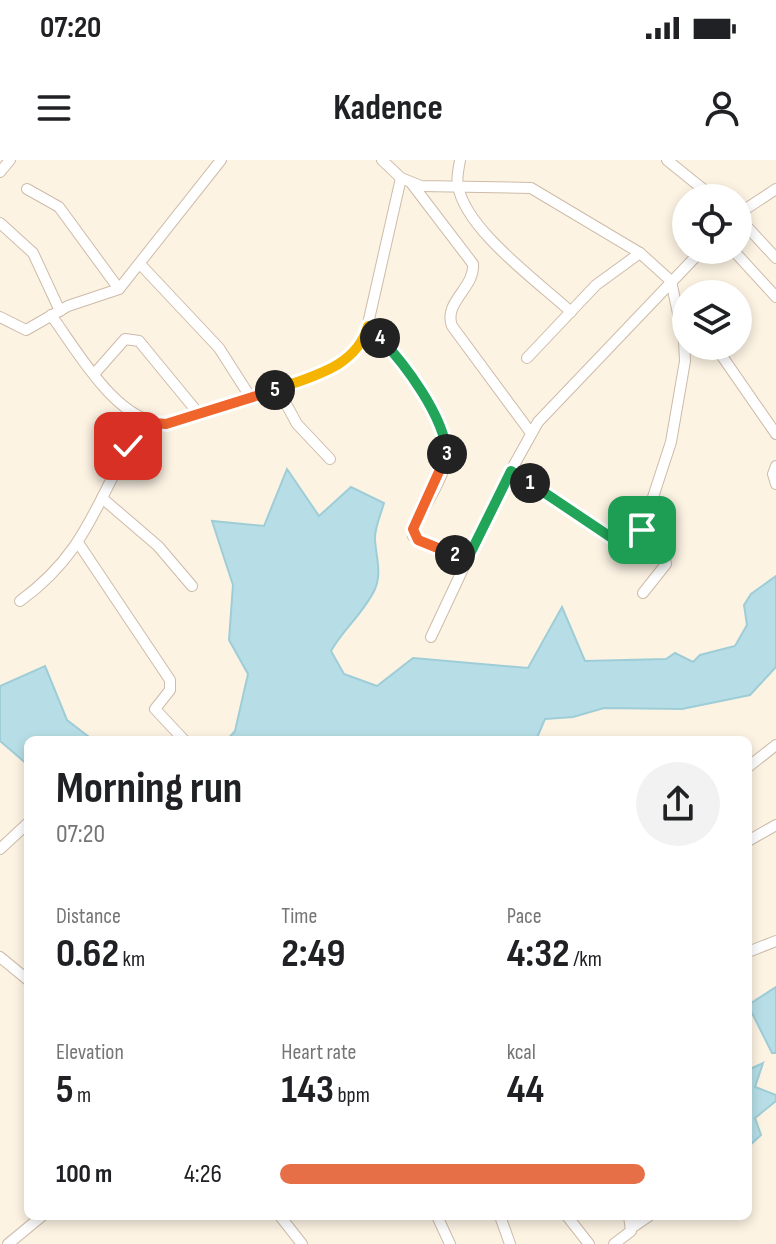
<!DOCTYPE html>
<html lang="en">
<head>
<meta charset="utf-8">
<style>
	:root { --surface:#fff; --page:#f2f2f2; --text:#202124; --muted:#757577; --accent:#e76f47 }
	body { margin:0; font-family:"Sofia Sans Condensed",sans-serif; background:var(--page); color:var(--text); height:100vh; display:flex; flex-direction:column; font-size:30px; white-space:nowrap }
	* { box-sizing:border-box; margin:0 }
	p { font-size:26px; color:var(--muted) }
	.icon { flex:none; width:44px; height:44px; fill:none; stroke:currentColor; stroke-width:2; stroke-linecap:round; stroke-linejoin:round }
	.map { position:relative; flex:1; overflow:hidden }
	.drawer { position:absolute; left:24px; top:576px; width:728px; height:484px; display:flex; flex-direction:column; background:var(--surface); border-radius:12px; box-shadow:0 4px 12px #0003 }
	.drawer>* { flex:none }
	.tools { position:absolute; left:672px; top:24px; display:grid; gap:16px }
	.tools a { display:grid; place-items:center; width:80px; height:80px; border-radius:50%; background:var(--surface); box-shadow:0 4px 12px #0003; font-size:40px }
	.pin { position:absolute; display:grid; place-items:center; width:68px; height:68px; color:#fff; margin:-34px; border-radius:16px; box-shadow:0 4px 12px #0006 }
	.km { position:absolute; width:40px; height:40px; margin:-20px; border-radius:50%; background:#222; color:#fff; font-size:22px; line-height:40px; text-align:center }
	.round { display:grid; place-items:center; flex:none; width:84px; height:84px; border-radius:42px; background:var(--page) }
	.summary { display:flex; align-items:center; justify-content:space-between; height:136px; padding:0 32px }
	h1 { font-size:44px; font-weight:700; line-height:60px }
	.metrics { display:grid; grid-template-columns:repeat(3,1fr); gap:12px; height:136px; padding:8px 32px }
	.metrics div { display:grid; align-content:center }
	.metrics b { font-size:40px; font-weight:700 }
	.metrics small { font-size:22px; font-weight:400 }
	.metrics p { font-size:22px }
	ul { padding:0 32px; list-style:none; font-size:26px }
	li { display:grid; grid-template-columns:128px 96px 1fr; align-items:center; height:60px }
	li i { height:20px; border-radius:10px; background:var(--accent) }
	.status { display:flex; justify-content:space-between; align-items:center; height:56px; padding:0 40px; background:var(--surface); direction:ltr }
	.status svg { height:22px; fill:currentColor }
	header { display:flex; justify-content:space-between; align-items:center; height:104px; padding:0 32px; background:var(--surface); font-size:36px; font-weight:700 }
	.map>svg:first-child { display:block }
	.water { fill:#b7dee6; stroke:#9ecdd8; stroke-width:2 }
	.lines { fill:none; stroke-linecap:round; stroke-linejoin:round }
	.minor-casing { stroke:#cebba9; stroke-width:12 }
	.minor { stroke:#fff; stroke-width:10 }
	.split-1-casing { stroke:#fff; stroke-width:16 }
	.split-2-casing { stroke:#fff; stroke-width:16 }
	.split-3-casing { stroke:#fff; stroke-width:16 }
	.split-4-casing { stroke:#fff; stroke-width:16 }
	.split-5-casing { stroke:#fff; stroke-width:16 }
	.split-6-casing { stroke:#fff; stroke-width:16 }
	.split-7-casing { stroke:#fff; stroke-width:16 }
	.split-1 { stroke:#22a559; stroke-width:10 }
	.split-2 { stroke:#22a559; stroke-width:10 }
	.split-3 { stroke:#f0652b; stroke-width:10 }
	.split-4 { stroke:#22a559; stroke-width:10 }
	.split-5 { stroke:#f5b400; stroke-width:10 }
	.split-6 { stroke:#f0652b; stroke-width:10 }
	.split-7 { stroke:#f5b400; stroke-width:10 }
</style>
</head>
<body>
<div class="status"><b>07:20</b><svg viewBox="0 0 49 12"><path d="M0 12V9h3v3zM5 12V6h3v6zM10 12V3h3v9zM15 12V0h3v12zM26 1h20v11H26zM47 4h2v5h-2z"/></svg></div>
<header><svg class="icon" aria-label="menu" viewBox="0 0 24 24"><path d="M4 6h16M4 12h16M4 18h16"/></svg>Kadence<svg class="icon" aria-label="person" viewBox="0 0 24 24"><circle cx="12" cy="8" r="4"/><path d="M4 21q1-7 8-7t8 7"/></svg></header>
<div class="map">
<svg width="776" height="1084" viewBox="0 0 776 1084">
	<rect width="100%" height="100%" fill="#fcf3e3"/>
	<!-- water -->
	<g class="water">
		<path d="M287 309 319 356 351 327 384 343C381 354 374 369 375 380 376 396 382 413 375 429 364 453 343 469 331 491L344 514 377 526 413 498 528 508 562 447 585 501 666 499 675 493 693 502 700 495 735 486 747 465 744 445 751 434 776 416V507L750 535 682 549 604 548 573 557 545 559 536 580H227L235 571 248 514 229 480 233 425 212 361 264 366Z"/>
		<path d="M45 506 67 560 93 580H28V605L0 581V526Z"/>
		<path d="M776 827V893H772L748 845Z"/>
		<path d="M763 903 755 927 776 935V941L755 958 761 975 748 987V910Z"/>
	</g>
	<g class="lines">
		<!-- minor casing -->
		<g class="minor-casing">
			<g id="minor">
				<path d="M382 0 401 18 421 26 531 28 640 93 671 121 684 181 685 201 671 282 641 374 664 396 666 404 643 433"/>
				<path d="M460 0C459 7 456 18 458 25 464 69 540 123 571 152"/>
				<path d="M667 0 714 38"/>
				<path d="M0 12 10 0"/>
				<path d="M412 24 473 104C475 128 443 142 452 166L531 273"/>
				<path d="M27 29 59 47 119 129"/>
				<path d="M738 54 776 29"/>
				<path d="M738 57 776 98"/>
				<path d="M0 63 33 93 60 151"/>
				<path d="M733 90 776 137"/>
				<path d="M141 105 219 188 251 238"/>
				<path d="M51 155C78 192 117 263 166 264 223 246 288 233 340 204 352 198 359 188 365 177L401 18"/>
				<path d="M0 157 26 170 68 146 119 129 221 0"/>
				<path d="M368 166C392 191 451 261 447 296 445 316 422 351 413 369V376L467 400"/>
				<path d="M715 186 776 274"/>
				<path d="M527 198 596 125 640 93"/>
				<path d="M95 213 125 179 139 181 199 254"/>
				<path d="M278 229 297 264 330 299"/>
				<path d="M776 306 773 314 776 324"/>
				<path d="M511 311 618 382 627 383 641 374"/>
				<path d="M102 338 158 386 192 426"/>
				<path d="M79 384 170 520V530L155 549 184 580"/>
				<path d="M20 441C93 388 97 332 144 262"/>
				<path d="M431 477 499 332 538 262 702 90"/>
				<path d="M748 607 776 585"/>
				<path d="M748 681 776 665"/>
				<path d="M0 689 28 663"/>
				<path d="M748 792 776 781"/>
				<path d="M0 797 28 820"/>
				<path d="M280 1056 302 1084"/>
				<path d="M437 1056 450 1084"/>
				<path d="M500 1056 510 1084"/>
				<path d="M567 1056 589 1084"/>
				<path d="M633 1067 649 1056"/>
				<path d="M8 1084 42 1056"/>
				<path d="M614 1084 631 1071 629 1056"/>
			</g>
		</g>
		<!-- minor -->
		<use href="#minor" class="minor"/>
	</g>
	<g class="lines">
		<!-- split-1 casing -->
		<g class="split-1-casing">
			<path id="split-1" d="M530 323 618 382 632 380 642 370"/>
		</g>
		<!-- split-2 casing -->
		<g class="split-2-casing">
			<path id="split-2" d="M455 395 467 400 511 311 530 323"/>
		</g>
		<!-- split-3 casing -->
		<g class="split-3-casing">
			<path id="split-3" d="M447 294 413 369 418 380 455 395"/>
		</g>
		<!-- split-4 casing -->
		<g class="split-4-casing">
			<path id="split-4" d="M380 178C405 204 444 256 447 294"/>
		</g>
		<!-- split-5 casing -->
		<g class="split-5-casing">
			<path id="split-5" d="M275 230C311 216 356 208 368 166L380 178"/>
		</g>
		<!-- split-6 casing -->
		<g class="split-6-casing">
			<path id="split-6" d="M144 262 166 264 275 230"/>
		</g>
		<!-- split-7 casing -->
		<g class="split-7-casing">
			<path id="split-7" d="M128 286 144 262"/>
		</g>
		<!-- split-1 -->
		<use href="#split-1" class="split-1"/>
		<!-- split-2 -->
		<use href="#split-2" class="split-2"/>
		<!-- split-3 -->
		<use href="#split-3" class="split-3"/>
		<!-- split-4 -->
		<use href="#split-4" class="split-4"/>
		<!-- split-5 -->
		<use href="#split-5" class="split-5"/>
		<!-- split-6 -->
		<use href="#split-6" class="split-6"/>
		<!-- split-7 -->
		<use href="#split-7" class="split-7"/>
	</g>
</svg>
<div class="tools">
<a><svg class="icon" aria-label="locate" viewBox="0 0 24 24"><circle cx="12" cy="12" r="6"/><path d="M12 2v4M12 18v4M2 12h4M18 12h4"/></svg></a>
<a><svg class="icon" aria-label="layers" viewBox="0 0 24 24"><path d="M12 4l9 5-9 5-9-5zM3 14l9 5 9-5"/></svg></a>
</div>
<div class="pin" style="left:642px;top:370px;background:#1e9e55"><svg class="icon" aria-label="arrive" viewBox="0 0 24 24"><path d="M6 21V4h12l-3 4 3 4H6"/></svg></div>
<div class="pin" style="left:128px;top:286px;background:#d93025"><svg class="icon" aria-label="check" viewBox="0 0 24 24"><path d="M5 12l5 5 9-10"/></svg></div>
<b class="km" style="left:530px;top:323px">1</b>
<b class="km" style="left:455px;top:395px">2</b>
<b class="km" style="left:447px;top:294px">3</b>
<b class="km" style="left:380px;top:178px">4</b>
<b class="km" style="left:275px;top:230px">5</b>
<section class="drawer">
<div class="summary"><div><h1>Morning run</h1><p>07:20</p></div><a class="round"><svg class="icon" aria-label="share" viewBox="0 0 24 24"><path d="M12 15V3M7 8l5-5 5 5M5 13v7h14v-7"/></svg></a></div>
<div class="metrics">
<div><p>Distance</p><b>0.62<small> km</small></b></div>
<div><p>Time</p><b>2:49</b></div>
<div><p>Pace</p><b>4:32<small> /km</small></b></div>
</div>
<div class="metrics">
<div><p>Elevation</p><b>5<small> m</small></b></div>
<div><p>Heart rate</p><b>143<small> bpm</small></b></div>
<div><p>kcal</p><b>44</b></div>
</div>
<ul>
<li><b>100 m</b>4:26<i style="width:83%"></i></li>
</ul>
</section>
</div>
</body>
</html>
